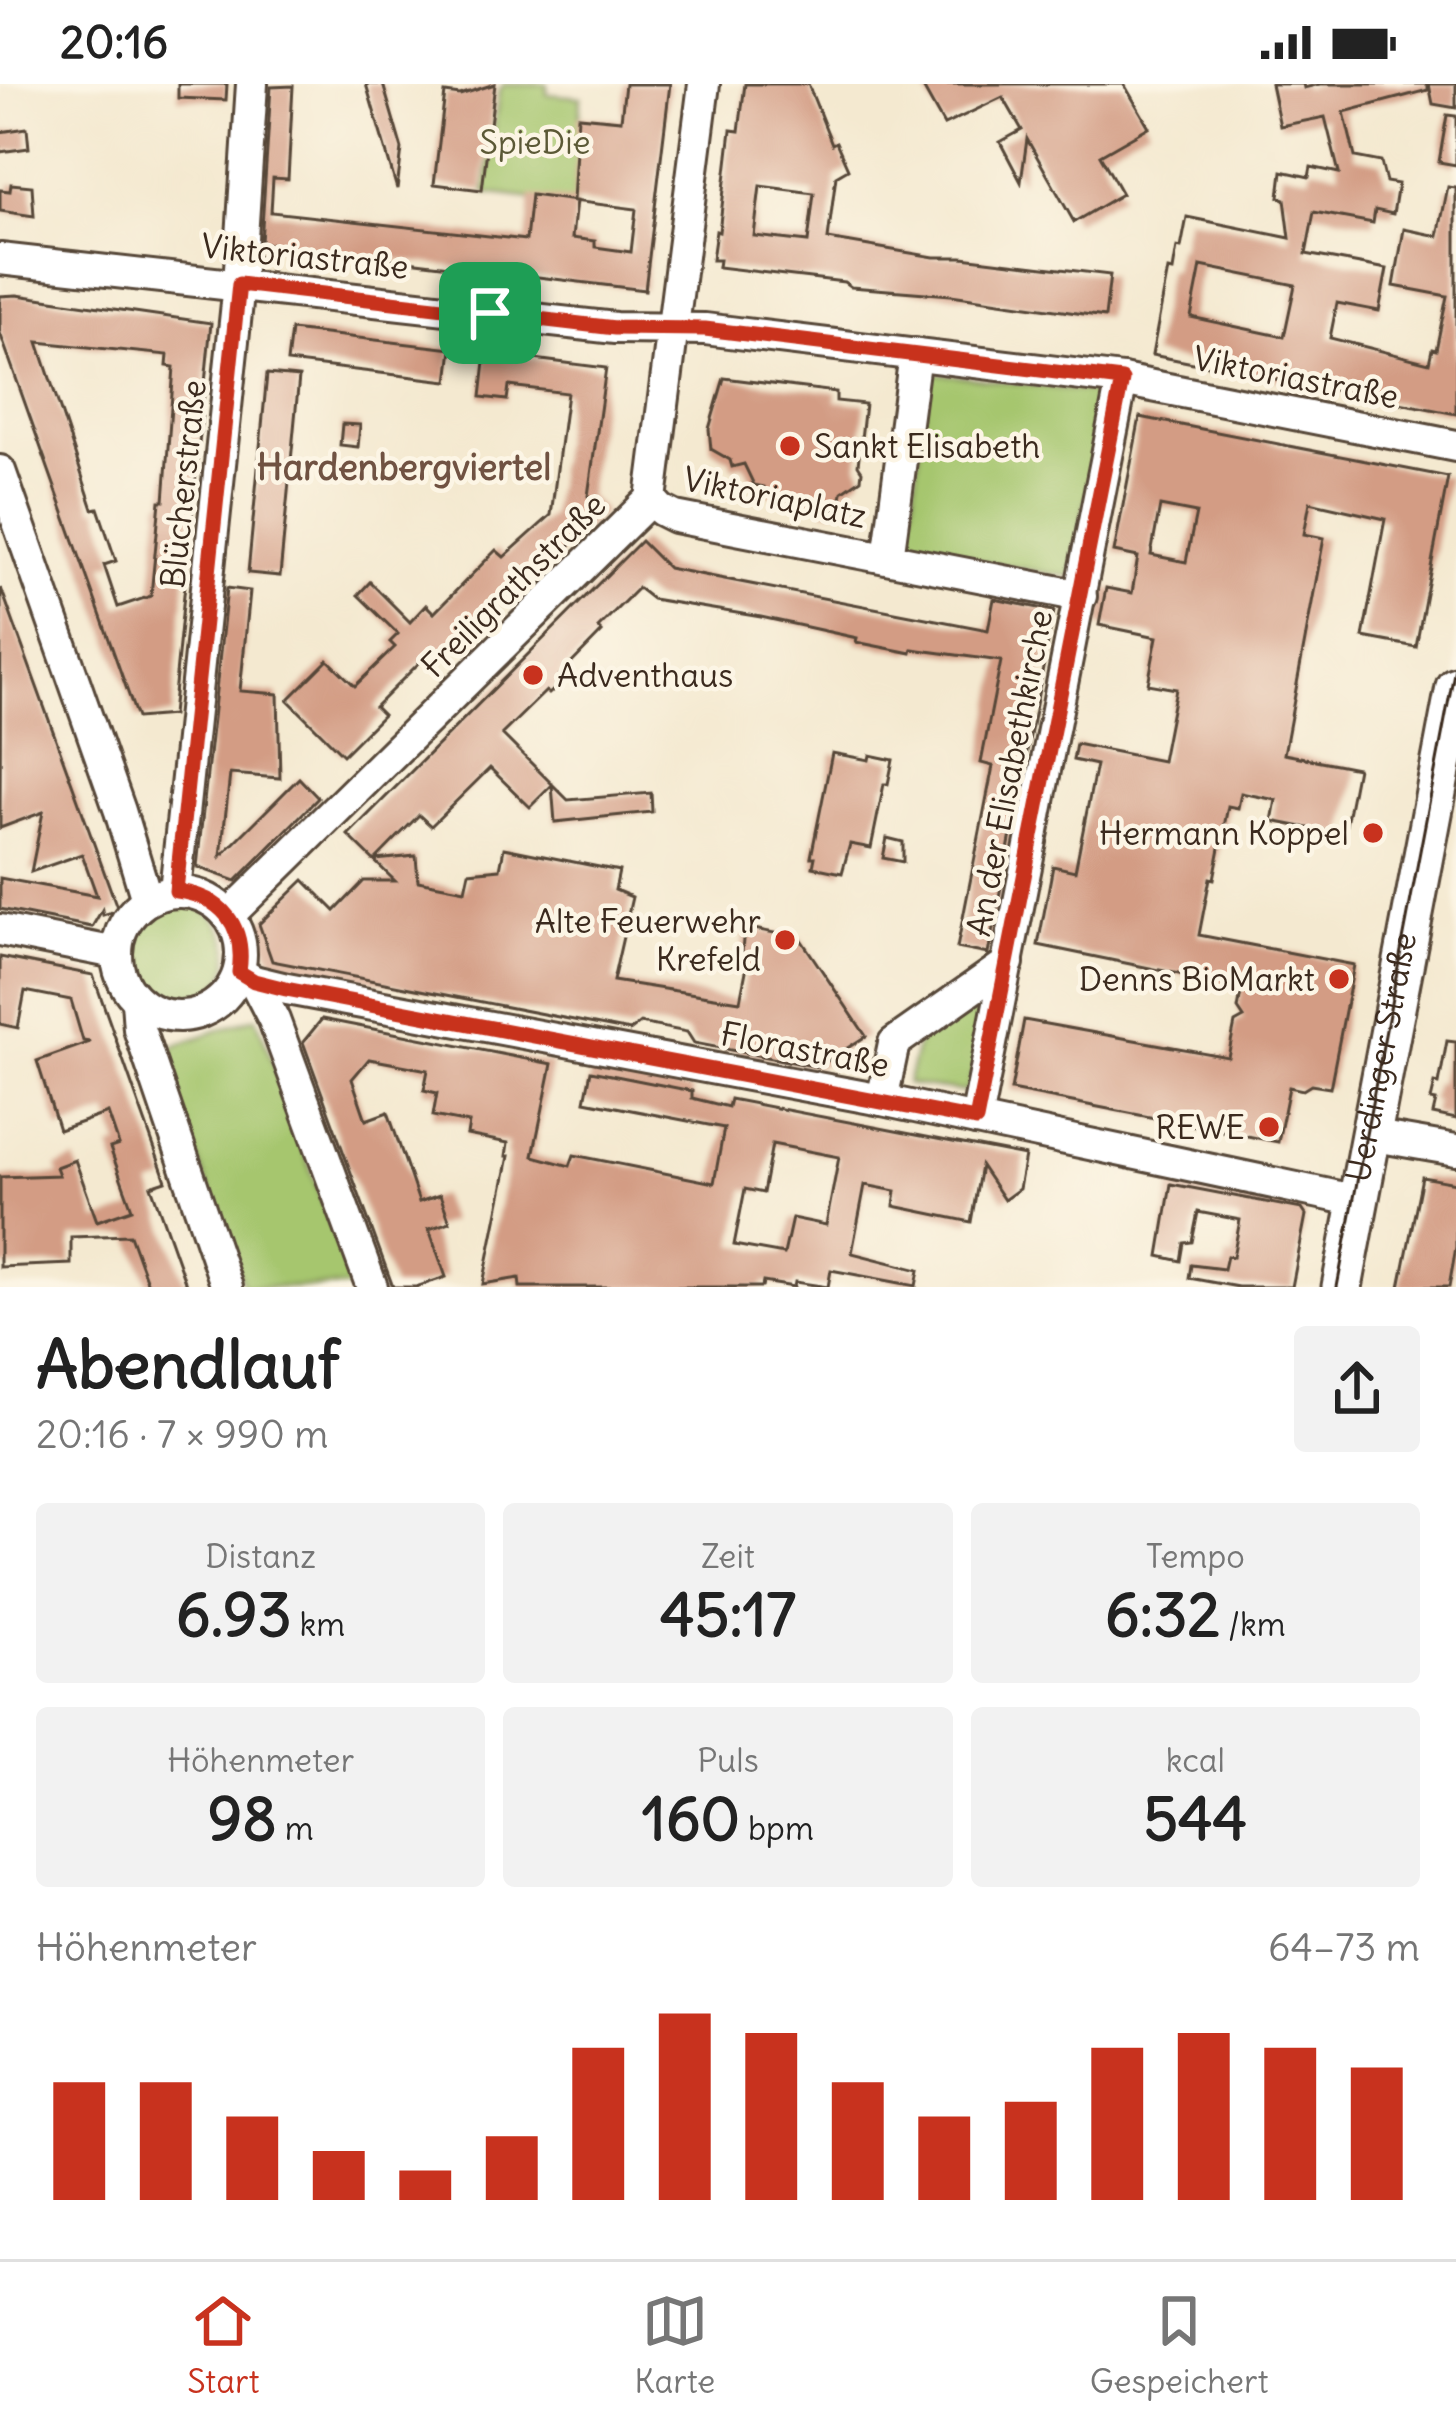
<!DOCTYPE html>
<html lang="de">
<head>
<meta charset="utf-8">
<style>
	:root { --surface:#fff; --page:#f2f2f2; --text:#222; --muted:#767676; --line:#e0e0e0; --accent:#c8321e }
	body { margin:0; font-family:Delius,sans-serif; background:var(--page); color:var(--text); height:100vh; display:flex; flex-direction:column; font-size:45px; white-space:nowrap }
	* { box-sizing:border-box; margin:0 }
	p { font-size:39px; color:var(--muted) }
	.icon { flex:none; width:66px; height:66px; fill:none; stroke:currentColor; stroke-width:2; stroke-linecap:round; stroke-linejoin:round }
	.map { position:relative; height:1203px; overflow:hidden }
	.panel { display:flex; flex-direction:column; background:var(--surface); flex:1 }
	.panel>* { flex:none }
	.pin { position:absolute; display:grid; place-items:center; width:102px; height:102px; color:#fff; margin:-51px; border-radius:24px; box-shadow:0 6px 18px #0006 }
	.round { display:grid; place-items:center; flex:none; width:126px; height:126px; border-radius:12px; background:var(--page) }
	.summary { display:flex; align-items:center; justify-content:space-between; height:204px; padding:0 36px }
	h1 { font-size:66px; font-weight:700; line-height:90px }
	.stats { display:grid; grid-template-columns:repeat(3,1fr); gap:18px; height:204px; padding:12px 36px }
	.stats div { display:grid; align-content:center; border-radius:12px; background:var(--page); text-align:center }
	.stats b { font-size:60px; font-weight:700 }
	.stats small { font-size:33px; font-weight:400 }
	.stats p { font-size:33px }
	.chart { height:336px; padding:24px 36px }
	.chart p { display:flex; justify-content:space-between }
	.chart svg { width:100%; height:216px; margin-top:12px; stroke:var(--accent); stroke-width:6 }
	.status { display:flex; justify-content:space-between; align-items:center; height:84px; padding:0 60px; background:var(--surface); direction:ltr }
	.status svg { height:33px; fill:currentColor }
	.dock { display:flex; justify-content:space-around; align-items:center; height:168px; border-top:3px solid var(--line); background:var(--surface); font-size:33px; color:var(--muted) }
	.dock a { display:grid; justify-items:center; gap:6px }
	.dock .on { color:var(--accent) }
	.map>svg:first-child { display:block }
	.green { fill:#a6c66e; stroke:#707846; stroke-width:3 }
	.building { fill:#d39c84; fill-rule:evenodd }
	.lines { fill:none; stroke-linecap:round; stroke-linejoin:round }
	.minor-casing { stroke:#574739; stroke-width:36 }
	.major-casing { stroke:#574739; stroke-width:45 }
	.minor { stroke:#fff; stroke-width:30 }
	.major { stroke:#fff; stroke-width:39 }
	.tram { stroke:#3b2a1e; stroke-width:3 }
	.route-casing { stroke:#fff; stroke-width:24 }
	.route { stroke:#c8321e; stroke-width:15 }
	.poi-dot { fill:#c8321e; stroke:#fcf5e5; stroke-width:4.5 }
	.labels { text-anchor:middle; stroke-width:9; stroke-linejoin:round; paint-order:stroke }
	.park-label { font-size:33px; fill:#5b5936; stroke:#fcf5e5 }
	.street-label { font-size:33px; fill:#3b2a1e; stroke:#fcf5e5 }
	.poi-label { font-size:33px; fill:#3b2a1e; stroke:#fcf5e5; text-anchor:end }
	.neighbourhood-label { font-size:36px; font-weight:bold; fill:#705242; stroke:#fcf5e5 }
</style>
</head>
<body>
<div class="status"><b>20:16</b><svg viewBox="0 0 49 12"><path d="M0 12V9h3v3zM5 12V6h3v6zM10 12V3h3v9zM15 12V0h3v12zM26 1h20v11H26zM47 4h2v5h-2z"/></svg></div>
<div class="map">
<svg width="1456" height="1203" viewBox="0 0 1456 1203">
	<rect width="100%" height="100%" fill="#fcf5e5"/>
	<filter id="ink" filterUnits="userSpaceOnUse"><feTurbulence type="fractalNoise" baseFrequency=".00833" numOctaves="2"/><feDisplacementMap in="SourceGraphic" scale="24" xChannelSelector="R" yChannelSelector="G"/><feConvolveMatrix kernelMatrix="1 2 1 2 8 2 1 2 1" color-interpolation-filters="sRGB"/></filter>
	<filter id="wash" filterUnits="userSpaceOnUse"><feTurbulence type="fractalNoise" baseFrequency=".004" numOctaves="4" result="noise"/><feDisplacementMap in="SourceGraphic" scale="48" xChannelSelector="R" yChannelSelector="G"/><feGaussianBlur stdDeviation="2.7" result="paint"/><feColorMatrix in="noise" values="0 0 0 0 0 0 0 0 0 0 0 0 0 0 0 0 0 1.4 0 .05"/><feComposite in="paint" operator="in"/></filter>
	<g filter="url(#wash)">
		<rect width="100%" height="100%" fill="#f4e9d0"/>
		<!-- green -->
		<g class="green">
			<path d="M504 0H547V10L581 13 574 120 485 109 499 7Z"/>
			<path d="M926 288 1101 310 1105 315 1071 493 905 464 902 442 911 436 927 309 919 307Z"/>
			<circle cx="178" cy="870" r="51"/>
			<path d="M977 908 991 927 967 1008 907 1000 920 951Z"/>
			<path d="M256 933 353 1203H244L160 967Z"/>
		</g>
		<g id="blocks">
			<!-- building -->
			<g class="building">
				<path d="M178 0H227L226 16 178 14Z"/>
				<path d="M366 0H383L402 65 397 105Z"/>
				<path d="M495 0 482 106 434 100 445 9 460 11Z"/>
				<path d="M625 0H670L645 206 261 159 271 3 293 2 288 95 273 94 271 128 526 156 531 111 576 117 572 154 595 157V163L631 168 636 125 573 117 578 32 621 36Z"/>
				<path d="M745 0H808L832 60 836 58 848 85 836 92 828 155 934 173H962L1110 191 1105 233 951 211 851 203 844 198 718 183 719 176H712L716 147 719 148 731 46 739 47ZM760 102 814 109 808 158 754 152Z"/>
				<path d="M921 0H1124L1149 43 1100 71 1122 110 1074 138 1027 55 1021 98 1000 58 1022 46 1003 13 944 41Z"/>
				<path d="M1271 0H1303L1304 4 1320 0H1428V6L1344 28 1355 73 1381 78 1386 98 1398 100 1393 130 1375 126 1373 139 1314 128 1306 170 1387 185 1379 227 1337 219 1330 254 1429 279 1432 265 1436 266 1447 212 1394 202 1404 145 1438 152 1448 103 1456 104V330L1152 271 1168 186 1173 187 1177 163 1181 164 1187 133 1290 154 1285 115 1279 113 1282 87 1309 93 1311 83 1339 89 1325 33 1280 42ZM1201 182 1295 201 1284 253 1191 233Z"/>
				<path d="M1429 0H1456V24L1433 20Z"/>
				<path d="M1447 31 1456 32V81L1439 78Z"/>
				<path d="M27 44 29 64 0 68V48Z"/>
				<path d="M11 100 32 102 34 132 0 127V106L10 107Z"/>
				<path d="M17 211 211 239 172 631 137 634 0 249V212ZM38 258 168 271 167 282 174 283 164 417H160L151 512 118 523 104 481 116 477 98 424 93 425Z"/>
				<path d="M291 246 452 265 448 297 287 278Z"/>
				<path d="M486 269 606 284 588 412 604 427 516 515 507 506 435 578 427 571 375 623 383 631 343 671 288 616 328 576 355 602 395 563 390 558 398 550 358 511 370 498 410 538 426 521 434 529 496 466 504 473 551 431 567 309 509 302 507 316 481 313Z"/>
				<path d="M267 290 299 293 280 492 248 489Z"/>
				<path d="M724 294 836 308V317L865 320 858 381 862 387 861 395 842 408 840 421 833 427 824 426 818 416 764 409V403L754 401 744 380 732 383 730 376 711 365 709 345Z"/>
				<path d="M1140 333 1448 393 1416 563 1363 553 1385 435 1310 418 1304 450 1324 454 1284 670 1357 684 1344 751 1272 737 1276 716 1241 709 1238 724 1228 722 1214 795 1210 794 1199 851 1354 881 1330 1004 1311 1001 1303 1006 1289 1003 1278 1058 1011 1006 1024 936 1228 973 1235 939 1244 934 1238 925 1242 903 1038 861 1053 782 1075 787 1096 681 1073 676 1076 660 1162 677 1176 605 1148 600 1157 553 1099 541 1106 504 1132 509 1138 473 1114 468ZM1160 422 1196 429 1186 478 1151 471Z"/>
				<path d="M342 340 360 341 358 363 340 361Z"/>
				<path d="M641 457 668 484 988 546 994 515 1054 527 988 870 957 864 993 682 981 679 1001 577 912 565 911 569 856 558 857 554 761 533 652 515 638 504 598 544 602 548 560 591 564 596 549 610 546 607 502 650 568 716 651 709 652 728 555 738 552 701 530 723 490 684 431 742 419 731 375 776 416 772 418 797 465 806 469 788 500 785 504 764 619 787 615 806 632 813 613 897 740 917 747 882 741 881 744 843 800 854 866 952 818 983 694 959 687 948 640 939 630 947 272 877 259 840 304 796 335 827 364 797H395L348 751Z"/>
				<path d="M1 504 118 826 103 831 102 826 92 843 0 825V794L97 812 82 770 31 788 43 728 0 744Z"/>
				<path d="M227 504 250 507 240 607 278 610 280 694 230 690 221 772 299 694 318 714 236 797 197 783Z"/>
				<path d="M832 669 869 676 870 671 893 676 888 700H884L871 764 850 760 842 789 813 783 815 773H811Z"/>
				<path d="M887 754 903 758V778L883 774Z"/>
				<path d="M0 873 93 891 166 1097 151 1102 187 1203H149L130 1151 71 1153V1180L0 1183V1093L59 1091 56 1083 75 1076 97 1137 132 1125 110 1064 119 1061 108 1029 59 1046 37 977 90 958 83 957 71 916 25 907 18 944 0 940Z"/>
				<path d="M322 935 552 980 533 1072 570 1082 574 1071 714 1099 724 1044 585 1017 591 987 692 1007V1014L728 1023 730 1015 1025 1072 1019 1105 1004 1116 981 1082 971 1138 894 1122 896 1107 865 1101 852 1169 919 1186 916 1202 831 1186 828 1203 795 1198 794 1203 763 1198 762 1203H520L519 1194 483 1200 509 1072H506L508 1059 467 1051 469 1039 433 1032 437 1009 424 1006 428 986 369 975 352 995 366 1036 388 1028 419 1118 440 1111 450 1138 429 1145 446 1193 416 1203H393L303 958ZM772 1060 839 1073 826 1141 792 1134 784 1170 734 1161 745 1105 763 1109Z"/>
				<path d="M1447 957 1456 958V1035L1433 1030 1436 1017 1431 1016 1435 999 1439 1000Z"/>
				<path d="M1422 1093 1456 1099V1163L1449 1203H1400Z"/>
				<path d="M1171 1100 1302 1125 1306 1131 1292 1203H1238L1189 1194 1191 1181 1224 1185 1227 1172 1233 1173 1240 1136 1198 1128 1192 1158 1184 1159 1181 1177 1159 1172Z"/>
			</g>
		</g>
	</g>
	<g filter="url(#ink)">
		<use href="#blocks" fill-opacity="0" stroke="#574739" stroke-width="3"/>
		<g class="lines">
			<!-- minor casing -->
			<g class="minor-casing">
				<g id="minor">
					<path d="M0 175 615 244 705 245 1122 296 1456 362"/>
					<path d="M0 387 120 727 147 816"/>
					<path d="M651 415 661 426 675 433 1081 512"/>
					<path d="M888 474 915 270"/>
					<path d="M175 807 239 200 252 0"/>
					<circle cx="179" cy="870" r="62"/>
					<path d="M229 831 651 415 704 0"/>
					<path d="M0 846 116 869"/>
					<path d="M239 888 254 897 287 905 882 1016 1358 1117"/>
					<path d="M254 897 274 936 372 1203"/>
					<path d="M137 917 139 945 227 1203"/>
					<path d="M882 1016 894 959 1008 879"/>
					<path d="M976 1036 1122 296"/>
					<path d="M1369 1051 1456 1066"/>
				</g>
			</g>
			<!-- major casing -->
			<g class="major-casing">
				<path id="major" d="M1342 1203 1456 603"/>
			</g>
			<!-- minor -->
			<use href="#minor" class="minor"/>
			<!-- major -->
			<use href="#major" class="major"/>
			<!-- tram -->
			<path class="tram" id="s1" d="M1337 1203 1456 578"/>
		</g>
	</g>
	<g class="lines" filter="url(#ink)">
		<!-- route casing -->
		<g class="route-casing">
			<path id="route" d="M239 200 615 244 705 245 1122 296 976 1036 286 905 254 897 239 888C246 842 222 812 176 807Z"/>
		</g>
		<!-- route -->
		<use href="#route" class="route"/>
	</g>
	<!-- markers -->
	<g class="poi-dot">
		<circle cx="790" cy="362" r="12"/>
		<circle cx="533" cy="591" r="12"/>
		<circle cx="1373" cy="749" r="12"/>
		<circle cx="785" cy="856" r="12"/>
		<circle cx="1339" cy="895" r="12"/>
		<circle cx="1269" cy="1043" r="12"/>
	</g>
	<g class="labels">
		<!-- park labels -->
		<g class="park-label">
			<text x="535" y="70">SpieDie</text>
		</g>
		<!-- street labels -->
		<g class="street-label">
			<text transform="translate(305 172) rotate(6)" y="12">Viktoriastraße</text>
			<text transform="translate(1296 293) rotate(11)" y="12">Viktoriastraße</text>
			<text transform="translate(183 400) rotate(-84)" y="12">Blücherstraße</text>
			<text transform="translate(775 413) rotate(12)" y="12">Viktoriaplatz</text>
			<text transform="translate(513 501) rotate(-45)" y="12">Freiligrathstraße</text>
			<text transform="translate(1009 689) rotate(-79)" y="12">An der Elisabethkirche</text>
			<text transform="translate(805 965) rotate(11)" y="12">Florastraße</text>
			<text dy="12" stroke="none"><textPath href="#s1" startOffset="234">Uerdinger Straße</textPath></text>
		</g>
		<!-- poi labels -->
		<g class="poi-label">
			<text x="814" y="374" text-anchor="start">Sankt Elisabeth</text>
			<text x="557" y="603" text-anchor="start">Adventhaus</text>
			<text x="1349" y="761">Hermann Koppel</text>
			<text x="761" y="849">Alte Feuerwehr<tspan x="761" dy="38">Krefeld</tspan></text>
			<text x="1315" y="907">Denns BioMarkt</text>
			<text x="1245" y="1055">REWE</text>
		</g>
		<!-- neighbourhood labels -->
		<g class="neighbourhood-label">
			<text x="404" y="396">Hardenbergviertel</text>
		</g>
	</g>
</svg>
<div class="pin" style="left:490px;top:229px;background:#1e9e55"><svg class="icon" aria-label="arrive" viewBox="0 0 24 24"><path d="M6 21V4h12l-3 4 3 4H6"/></svg></div>
</div>
<section class="panel">
<div class="summary"><div><h1>Abendlauf</h1><p>20:16 · 7 × 990 m</p></div><a class="round"><svg class="icon" aria-label="share" viewBox="0 0 24 24"><path d="M12 15V3M7 8l5-5 5 5M5 13v7h14v-7"/></svg></a></div>
<div class="stats">
<div><p>Distanz</p><b>6.93<small> km</small></b></div>
<div><p>Zeit</p><b>45:17</b></div>
<div><p>Tempo</p><b>6:32<small> /km</small></b></div>
</div>
<div class="stats">
<div><p>Höhenmeter</p><b>98<small> m</small></b></div>
<div><p>Puls</p><b>160<small> bpm</small></b></div>
<div><p>kcal</p><b>544</b></div>
</div>
<div class="chart"><p><span>Höhenmeter</span>64–73 m</p>
<svg viewBox="0 0 160 44" preserveAspectRatio="none"><path d="M5 44V20M15 44V20M25 44V27M35 44V34M45 44V38M55 44V31M65 44V13M75 44V6M85 44V10M95 44V20M105 44V27M115 44V24M125 44V13M135 44V10M145 44V13M155 44V17"/></svg>
</div>
</section>
<nav class="dock">
<a class="on"><svg class="icon" aria-label="home" viewBox="0 0 24 24"><path d="M3 11l9-7 9 7M6 9v11h12V9"/></svg>Start</a>
<a><svg class="icon" aria-label="map" viewBox="0 0 24 24"><path d="M3 6l6-2 6 2 6-2v14l-6 2-6-2-6 2zM9 4v14M15 6v14"/></svg>Karte</a>
<a><svg class="icon" aria-label="saved" viewBox="0 0 24 24"><path d="M7 4h10v16l-5-4-5 4z"/></svg>Gespeichert</a>
</nav>
</body>
</html>
